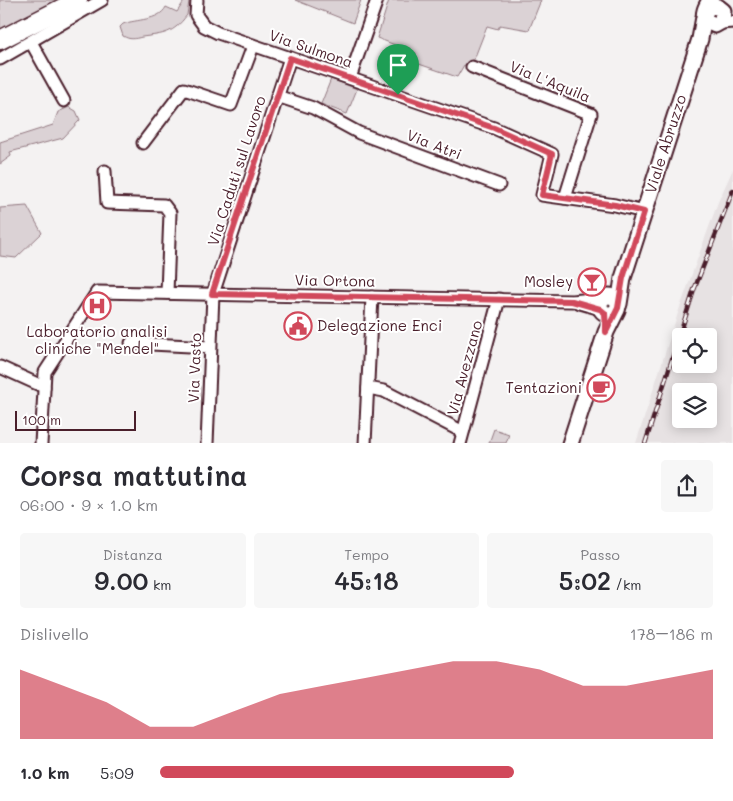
<!DOCTYPE html>
<html lang="it">
<head>
<meta charset="utf-8">
<style>
	:root { --surface:#fff; --page:#f7f7f7; --text:#2b2b33; --muted:#7c7c81; --accent:#d1495b }
	body { margin:0; font-family:Mali,sans-serif; background:var(--page); color:var(--text); height:100vh; display:flex; flex-direction:column; font-size:19px; white-space:nowrap }
	* { box-sizing:border-box; margin:0 }
	p { font-size:16px; color:var(--muted) }
	.icon { flex:none; width:28px; height:28px; fill:none; stroke:currentColor; stroke-width:2; stroke-linecap:round; stroke-linejoin:round }
	.map { position:relative; height:443px; overflow:hidden }
	.side { display:flex; flex-direction:column; background:var(--surface); flex:1 }
	.side>* { flex:none }
	.buttons { position:absolute; left:672px; top:328px; display:grid; gap:10px }
	.buttons a { display:grid; place-items:center; width:45px; height:45px; border-radius:5px; background:var(--surface); box-shadow:0 2px 12px #0003; font-size:25px }
	.scale { position:absolute; left:15px; bottom:12px; width:121px; box-sizing:border-box; padding-left:5px; border:2px solid #4a1f2b; border-top:0; font-size:14px; line-height:18px; white-space:nowrap; color:#4a1f2b; -webkit-text-stroke:4px #fff; paint-order:stroke }
	.pin { position:absolute; display:grid; place-items:center; width:42px; height:42px; color:#fff; margin:-51px -21px; border-radius:50% 50% 50% 0; rotate:-45deg; box-shadow:0 0 5px #0007 }
	.pin .icon { rotate:45deg }
	.round { display:grid; place-items:center; flex:none; width:52px; height:52px; border-radius:5px; background:var(--page) }
	.headline { display:flex; align-items:center; justify-content:space-between; height:85px; padding:0 20px }
	h1 { font-size:28px; font-weight:600; line-height:38px }
	.metrics { display:grid; grid-template-columns:repeat(3,1fr); gap:8px; height:85px; padding:5px 20px }
	.metrics div { display:grid; align-content:center; border-radius:5px; background:var(--page); text-align:center }
	.metrics b { font-size:25px; font-weight:600 }
	.metrics small { font-size:14px; font-weight:400 }
	.metrics p { font-size:14px }
	.chart { height:140px; padding:10px 20px }
	.chart p { display:flex; justify-content:space-between }
	.chart svg { width:100%; height:90px; margin-top:5px; fill:var(--accent); opacity:.7 }
	ul { padding:0 20px; list-style:none; font-size:16px }
	li { display:grid; grid-template-columns:80px 60px 1fr; align-items:center; height:38px }
	li i { height:12px; border-radius:6px; background:var(--accent) }
	.map>svg:first-child { display:block }
	.built { fill:#e7e2e3; fill-rule:evenodd }
	.green { fill:#dbd2d5; stroke:#927880 }
	.lines { fill:none; stroke-linecap:round; stroke-linejoin:round }
	.minor-casing { stroke:#4a1f2b; stroke-width:15 }
	.major-casing { stroke:#4a1f2b; stroke-width:19 }
	.highway-casing { stroke:#4a1f2b; stroke-width:21 }
	.minor { stroke:#fff; stroke-width:11 }
	.major { stroke:#fff; stroke-width:15 }
	.highway { stroke:#fff; stroke-width:18 }
	.rail-casing { stroke:#4a1f2b; stroke-width:4.5 }
	.rail { stroke:#fff; stroke-width:2.5; stroke-dasharray:8; stroke-linecap:butt }
	.route-casing { stroke:#fff; stroke-width:10 }
	.route { stroke:#d1495b; stroke-width:6 }
	.labels { text-anchor:middle; stroke-width:4; stroke-linejoin:round; paint-order:stroke }
	.street-label { font-size:15px; fill:#4a1f2b; stroke:#fff }
	.poi-label { font-size:15px; fill:#4a1f2b; stroke:#fff; text-anchor:end }
</style>
</head>
<body>
<div class="map">
<svg width="733" height="444" viewBox="0 0 733 444">
	<rect width="100%" height="100%" fill="#f4f2f2"/>
	<filter id="ink" filterUnits="userSpaceOnUse"><feTurbulence type="fractalNoise" baseFrequency=".02" numOctaves="2"/><feDisplacementMap in="SourceGraphic" scale="10" xChannelSelector="R" yChannelSelector="G"/><feConvolveMatrix kernelMatrix="1 2 1 2 8 2 1 2 1" color-interpolation-filters="sRGB"/></filter>
	<g filter="url(#ink)">
		<!-- built -->
		<path class="built" d="M733 169V443H636L678 313 718 202ZM681 336H709V364H681ZM681 391H709V419H681Z"/>
		<!-- green -->
		<g class="green">
			<path d="M0 0H67L0 35Z"/>
			<path d="M185 0 189 1 187 15C173 34 164 34 142 37 134 39 130 40 123 36L120 27 123 24C136 19 159 21 166 7L177 12Z"/>
			<path d="M295 0H361L353 23Z"/>
			<path d="M389 0H541L529 30 500 25 498 29 487 26 471 67 464 65 457 77 413 62 416 53 377 38Z"/>
			<path d="M331 79 357 89 347 114 321 104Z"/>
			<path d="M69 107 76 111 80 120 63 138 10 152 11 156 0 164V142L53 125 58 112Z"/>
			<path d="M27 206 42 233 16 258 0 256V208Z"/>
			<path d="M494 429 509 434 506 443H489Z"/>
		</g>
		<g class="lines">
			<!-- minor casing -->
			<g class="minor-casing">
				<g id="minor">
					<path d="M197 0 196 15 204 26 218 33 494 128 552 154 542 195 615 205 644 212"/>
					<path d="M720 23 733 22"/>
					<path d="M31 42 64 101"/>
					<path d="M0 59 102 0"/>
					<path d="M472 67 591 114 565 198"/>
					<path d="M350 78 377 0"/>
					<path d="M277 96 313 108 359 133 499 185"/>
					<path d="M143 143 184 89 231 105 253 46"/>
					<path d="M105 171 107 203 164 205 170 213 167 293"/>
					<path d="M580 303 601 309"/>
					<path d="M131 343 210 347"/>
					<path d="M0 367 44 387"/>
					<path d="M368 388 384 391 463 432"/>
					<path d="M41 444 45 372 97 292 572 301 603 298"/>
					<path d="M207 444 213 294 290 58"/>
					<path d="M365 444 372 297"/>
					<path d="M460 444 499 299"/>
				</g>
			</g>
			<!-- major casing -->
			<g class="major-casing">
				<g id="major">
					<path d="M705 12 710 6 718 7 723 11 722 21 715 25 706 21C702 14 706 7 710 0"/>
					<circle cx="609" cy="305" r="9"/>
					<path d="M619 304 623 278 700 39 704 17"/>
					<path d="M570 444 606 332 617 310"/>
				</g>
			</g>
			<!-- highway casing -->
			<g class="highway-casing">
				<path id="highway" d="M0 40 78 0"/>
			</g>
			<!-- minor -->
			<use href="#minor" class="minor"/>
			<!-- major -->
			<use href="#major" class="major"/>
			<!-- highway -->
			<use href="#highway" class="highway"/>
			<!-- rail casing -->
			<g class="rail-casing">
				<path id="rail" d="M645 444 694 290 733 190"/>
			</g>
			<!-- rail -->
			<use href="#rail" class="rail"/>
		</g>
	</g>
	<g class="lines" filter="url(#ink)">
		<!-- route casing -->
		<g class="route-casing">
			<path id="route" d="M290 58 494 128 552 154 542 195 615 205 644 212 623 278 618 308 606 332 605 313 600 309 572 301 212 294Z"/>
		</g>
		<!-- route -->
		<use href="#route" class="route"/>
	</g>
	<!-- icons -->
	<defs>
		<g id="bar-ring" transform="scale(1.4375)"><circle r="9.5" fill="#fff" stroke="#d1495b" stroke-width="1.5"/><path d="M-6-5H6L.8 .8V4.5H3.5V6h-7V4.5H-.8V.8Z" fill="#d1495b"/></g>
		<g id="hospital-ring" transform="scale(1.4375)"><circle r="9.5" fill="#fff" stroke="#d1495b" stroke-width="1.5"/><path d="M-5-5h3v3.5h4V-5h3V5h-3V1.5h-4V5h-3Z" fill="#d1495b"/></g>
		<g id="civic-ring" transform="scale(1.4375)"><circle r="9.5" fill="#fff" stroke="#d1495b" stroke-width="1.5"/><path d="M-.6-6.5H3V-4.5H.6V-3L4-1V1h2V6H-6V1h2V-1L-.6-3ZM-1.2 2.5V6h2.4V2.5Z" fill="#d1495b"/></g>
		<g id="cafe-ring" transform="scale(1.4375)"><circle r="9.5" fill="#fff" stroke="#d1495b" stroke-width="1.5"/><path d="M-5.5-4.5H6V0H3Q3 3.5 0 3.5H-2.5Q-5.5 3.5-5.5 0ZM3-3.2v2h1.7v-2ZM-6 4.5H4V6H-6Z" fill="#d1495b"/></g>
	</defs>
	<g fill-rule="evenodd">
		<use href="#bar-ring" x="592" y="282"/>
		<use href="#hospital-ring" x="97" y="306"/>
		<use href="#civic-ring" x="298" y="326"/>
		<use href="#cafe-ring" x="601" y="388"/>
	</g>
	<g class="labels">
		<!-- street labels -->
		<g class="street-label">
			<text transform="translate(311 49) rotate(19)" y="5">Via Sulmona</text>
			<text transform="translate(550 82) rotate(22)" y="5">Via L'Aquila</text>
			<text transform="translate(666 144) rotate(-72)" y="5">Viale Abruzzo</text>
			<text transform="translate(434 145) rotate(21)" y="5">Via Atri</text>
			<text transform="translate(237 171) rotate(-72)" y="5">Via Caduti sul Lavoro</text>
			<text transform="translate(335 281) rotate(1)" y="5">Via Ortona</text>
			<text transform="translate(195 368) rotate(-88)" y="5">Via Vasto</text>
			<text transform="translate(465 368) rotate(-75)" y="5">Via Avezzano</text>
		</g>
		<!-- poi labels -->
		<g class="poi-label">
			<text x="573" y="287">Mosley</text>
			<text x="317" y="331" text-anchor="start">Delegazione Enci</text>
			<text x="97" y="337" text-anchor="middle">Laboratorio analisi<tspan x="97" dy="17">cliniche "Mendel"</tspan></text>
			<text x="582" y="393">Tentazioni</text>
		</g>
	</g>
</svg>
<div class="buttons">
<a><svg class="icon" aria-label="locate" viewBox="0 0 24 24"><circle cx="12" cy="12" r="6"/><path d="M12 2v4M12 18v4M2 12h4M18 12h4"/></svg></a>
<a><svg class="icon" aria-label="layers" viewBox="0 0 24 24"><path d="M12 4l9 5-9 5-9-5zM3 14l9 5 9-5"/></svg></a>
</div>
<div class="scale">100 m</div>
<div class="pin" style="left:398px;top:95px;background:#1e9e55"><svg class="icon" aria-label="arrive" viewBox="0 0 24 24"><path d="M6 21V4h12l-3 4 3 4H6"/></svg></div>
</div>
<section class="side">
<div class="headline"><div><h1>Corsa mattutina</h1><p>06:00 · 9 × 1.0 km</p></div><a class="round"><svg class="icon" aria-label="share" viewBox="0 0 24 24"><path d="M12 15V3M7 8l5-5 5 5M5 13v7h14v-7"/></svg></a></div>
<div class="metrics">
<div><p>Distanza</p><b>9.00<small> km</small></b></div>
<div><p>Tempo</p><b>45:18</b></div>
<div><p>Passo</p><b>5:02<small> /km</small></b></div>
</div>
<div class="chart"><p><span>Dislivello</span>178–186 m</p>
<svg viewBox="0 0 160 44" preserveAspectRatio="none"><path d="M0 44V10L10 18L20 26L30 38L40 38L50 30L60 22L70 18L80 14L90 10L100 6L110 6L120 10L130 18L140 18L150 14L160 10V44z"/></svg>
</div>
<ul>
<li><b>1.0 km</b>5:09<i style="width:64%"></i></li>
</ul>
</section>
</body>
</html>
